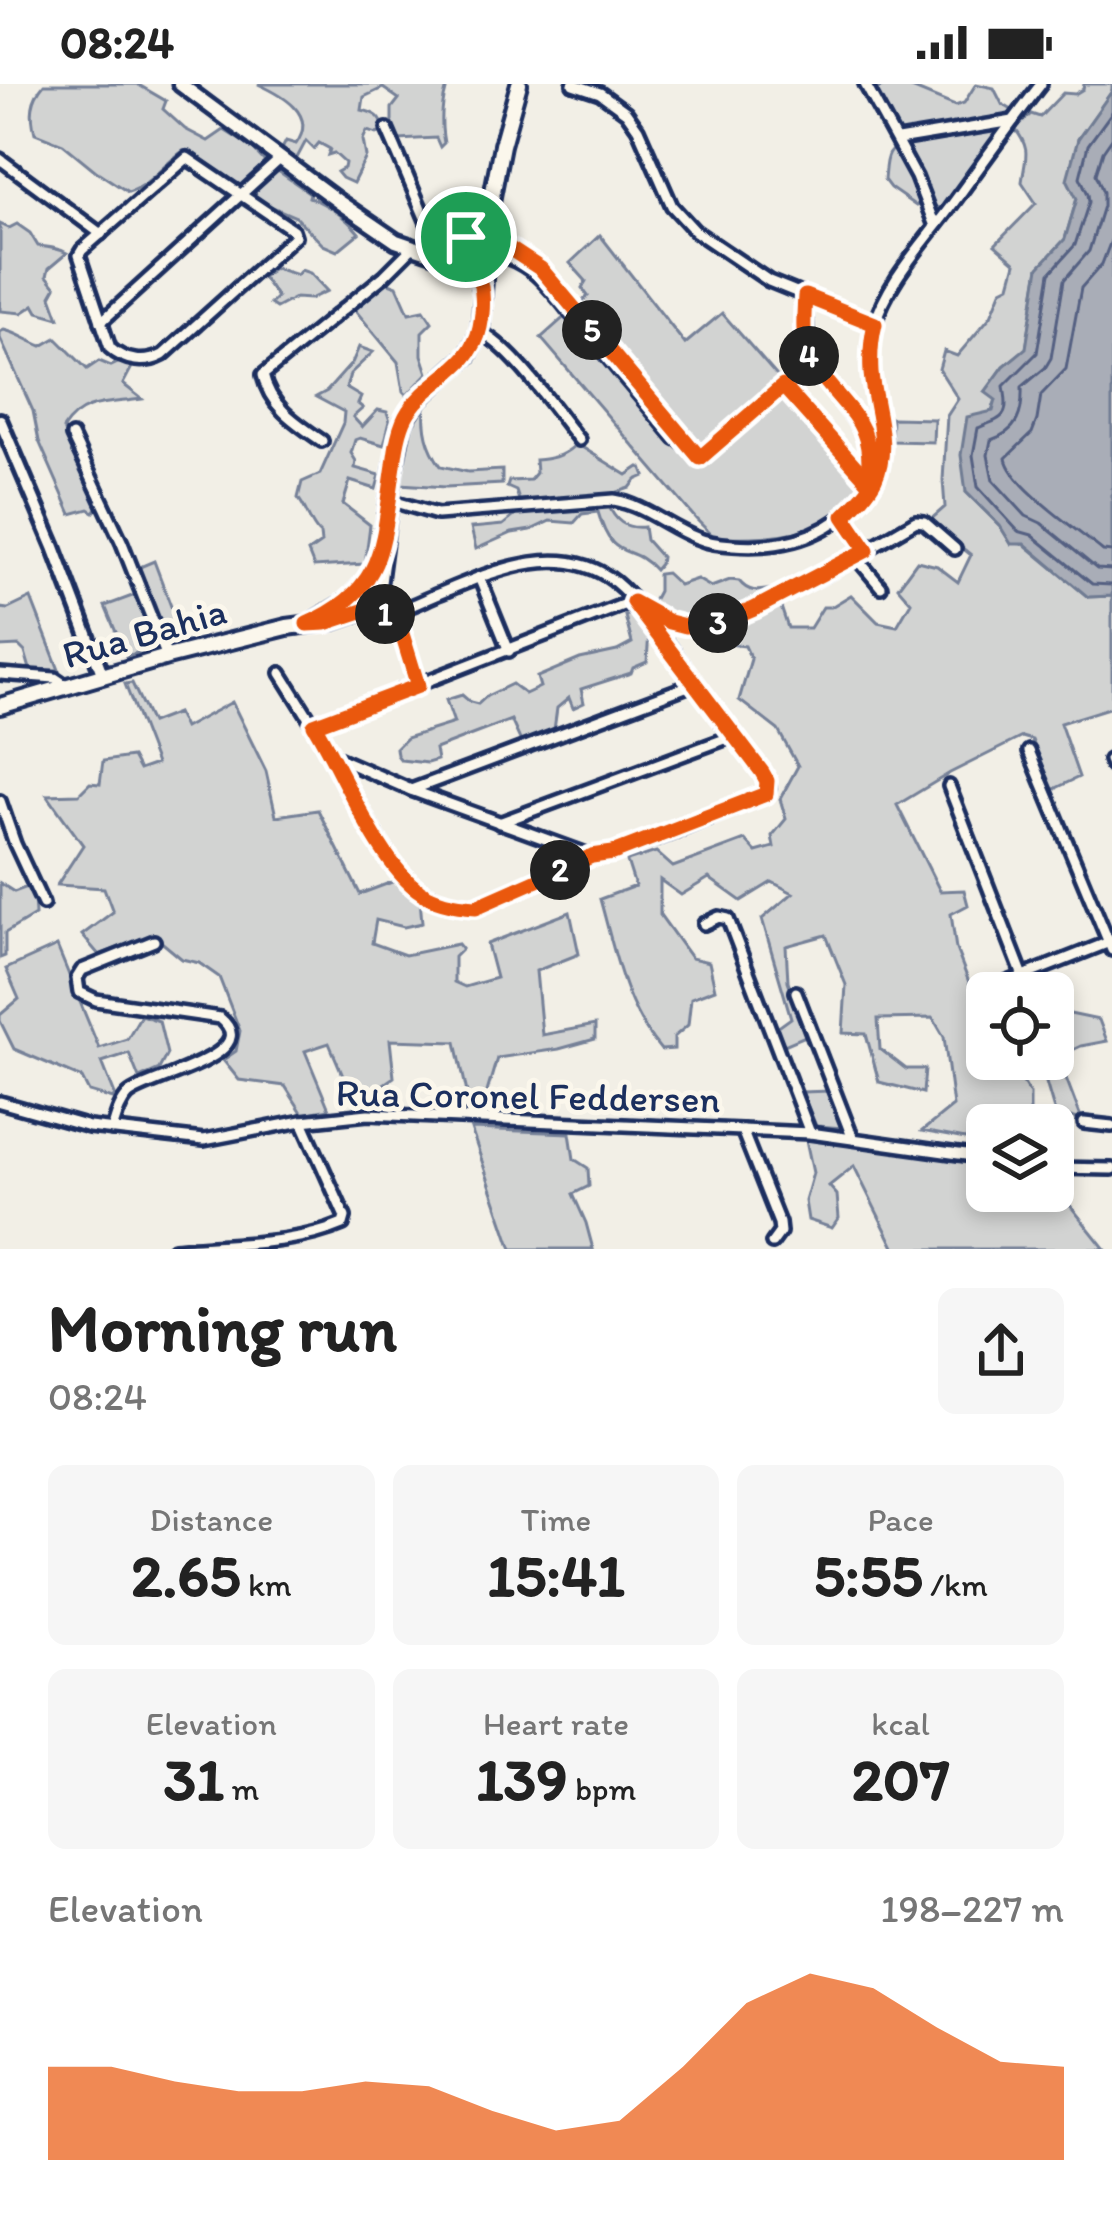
<!DOCTYPE html>
<html lang="en">
<head>
<meta charset="utf-8">
<style>
	:root { --surface:#fff; --page:#f6f6f6; --text:#222; --muted:#767676; --accent:#ea580c }
	body { margin:0; font-family:Itim,sans-serif; background:var(--page); color:var(--text); height:100vh; display:flex; flex-direction:column; font-size:45px; white-space:nowrap }
	* { box-sizing:border-box; margin:0 }
	p { font-size:39px; color:var(--muted) }
	.icon { flex:none; width:66px; height:66px; fill:none; stroke:currentColor; stroke-width:2; stroke-linecap:round; stroke-linejoin:round }
	.map { position:relative; height:1165px; overflow:hidden }
	.details { display:flex; flex-direction:column; background:var(--surface); flex:1 }
	.details>* { flex:none }
	.controls { position:absolute; left:966px; top:888px; display:grid; gap:24px }
	.controls a { display:grid; place-items:center; width:108px; height:108px; border-radius:18px; background:var(--surface); box-shadow:0 6px 18px #0003; font-size:60px }
	.pin { position:absolute; display:grid; place-items:center; width:102px; height:102px; color:#fff; margin:-51px; border:6px solid #fff; border-radius:50%; box-shadow:0 3px 12px #0007 }
	.km { position:absolute; width:60px; height:60px; margin:-30px; border-radius:50%; background:#222; color:#fff; font-size:33px; line-height:60px; text-align:center }
	.round { display:grid; place-items:center; flex:none; width:126px; height:126px; border-radius:18px; background:var(--page) }
	.headline { display:flex; align-items:center; justify-content:space-between; height:204px; padding:0 48px }
	h1 { font-size:66px; font-weight:800; line-height:90px }
	.metrics { display:grid; grid-template-columns:repeat(3,1fr); gap:18px; height:204px; padding:12px 48px }
	.metrics div { display:grid; align-content:center; border-radius:18px; background:var(--page); text-align:center }
	.metrics b { font-size:60px; font-weight:800 }
	.metrics small { font-size:33px; font-weight:400 }
	.metrics p { font-size:33px }
	.chart { height:336px; padding:24px 48px }
	.chart p { display:flex; justify-content:space-between }
	.chart svg { width:100%; height:216px; margin-top:12px; fill:var(--accent); opacity:.7 }
	.status { display:flex; justify-content:space-between; align-items:center; height:84px; padding:0 60px; background:var(--surface); direction:ltr }
	.status svg { height:33px; fill:currentColor }
	.map>svg:first-child { display:block }
	.green { fill:#d2d3d2; stroke:#768198; stroke-width:3 }
	.water { fill:#a9adb7; stroke:#707b93; stroke-width:3 }
	.lines { fill:none; stroke-linecap:round; stroke-linejoin:round }
	.shore { stroke:#546182; stroke-width:3 }
	.minor-casing { stroke:#1b2f5e; stroke-width:18 }
	.tertiary-casing { stroke:#1b2f5e; stroke-width:20 }
	.secondary-casing { stroke:#1b2f5e; stroke-width:21 }
	.primary-casing { stroke:#1b2f5e; stroke-width:22 }
	.minor { stroke:#fbf7ec; stroke-width:9 }
	.tertiary { stroke:#fbf7ec; stroke-width:10 }
	.secondary { stroke:#fbf7ec; stroke-width:12 }
	.primary { stroke:#fbf7ec; stroke-width:14 }
	.route-casing { stroke:#fff; stroke-width:24 }
	.route { stroke:#ea580c; stroke-width:15 }
	.labels { text-anchor:middle; stroke-width:10; stroke-linejoin:round; paint-order:stroke }
	.street-label { font-size:39px; fill:#1b2f5e; stroke:#fbf7ec }
</style>
</head>
<body>
<div class="status"><b>08:24</b><svg viewBox="0 0 49 12"><path d="M0 12V9h3v3zM5 12V6h3v6zM10 12V3h3v9zM15 12V0h3v12zM26 1h20v11H26zM47 4h2v5h-2z"/></svg></div>
<div class="map">
<svg width="1112" height="1165" viewBox="0 0 1112 1165">
	<rect width="100%" height="100%" fill="#f2efe6"/>
	<filter id="ink" filterUnits="userSpaceOnUse"><feTurbulence type="fractalNoise" baseFrequency=".00833" numOctaves="2"/><feDisplacementMap in="SourceGraphic" scale="24" xChannelSelector="R" yChannelSelector="G"/><feConvolveMatrix kernelMatrix="1 2 1 2 8 2 1 2 1" color-interpolation-filters="sRGB"/></filter>
	<g filter="url(#ink)">
		<!-- green -->
		<g class="green">
			<path d="M44 0H137L166 17 163 25 185 45 208 57 224 46 251 63 265 78 242 103 192 68 183 67C164 80 150 101 128 108L96 87 63 60 35 49C30 30 31 15 44 0Z"/>
			<path d="M258 0H448C441 20 440 38 444 59L440 63 436 54 399 56 392 40V24L399 15 383 4 364 13 362 26C375 29 383 33 384 47L377 50 367 47 363 56 366 73 353 99 342 94 337 88 344 84 345 79 334 69 328 71 330 65 319 59 314 65 306 57 297 74 291 75 282 65 286 57 296 60C318 30 282 11 258 0Z"/>
			<path d="M889 0H902L955 22 964 19 976 0 994 4 1002 20 1012 26 964 99 940 126 928 117 916 122 890 104 884 96C886 76 884 64 906 60L873 7Z"/>
			<path d="M1084 0H1112V7L1078 55 1077 114 1065 155 1039 184 1026 265 1004 282 986 308 996 315 966 408 1000 442 1011 459 1024 460 1088 513 1112 512V623L1060 639 1079 693 1052 706 1032 656 1022 653 950 689 897 721 940 807 964 806 968 821 951 830 956 865 976 916 987 914V975H1009L1030 1010V1041H987V1059L922 1047 953 1022 944 953 933 934 878 935 880 965 906 985H925L923 1009 879 998 866 950 843 949 846 901 826 851 786 862 788 897 808 951 782 962 777 944 791 934 762 835 793 809 772 798 741 817 709 794 681 811 660 796V831L691 874 709 878 715 905 691 914 688 941 674 953V965L661 966C624 923 615 868 600 815L635 802 627 777 656 768 673 783 745 756 756 768 774 763 772 752 786 735 780 715 798 682 778 646 739 616 751 575 745 562 720 559 692 540 650 522 658 507V490L666 489 679 501 697 495 711 503 730 496 739 497C749 510 760 507 775 505L788 544H810L823 523H831L851 511 878 538 897 542 911 518 898 503 917 477 937 482 958 498 971 471 929 437 945 423 943 396 947 332 958 315 939 285 944 267 957 272 991 232 1002 205 1010 201 1016 179 995 161 1036 119 1022 98C1025 74 1032 66 1015 45L1031 30 1040 33 1063 9 1075 10 1083 5Z"/>
			<path d="M278 87 310 109 309 113C329 121 345 132 359 149L337 167 323 161 296 133 256 116 253 110 273 88Z"/>
			<path d="M0 140 9 144 17 140 30 149 38 162C48 163 58 164 67 169L49 184 47 192 56 203 51 212 59 234 38 228 34 221 22 229 0 227Z"/>
			<path d="M600 151 685 260 722 229 864 392C844 455 769 454 714 453L696 435 541 254 588 212 582 204 586 197 570 179Z"/>
			<path d="M275 184 297 191 301 186 310 189 327 207 310 215 295 214 276 224 270 220 277 213 262 193Z"/>
			<path d="M386 198 397 202 409 229 424 226 432 238 422 248V271L428 289 407 311 403 307 398 278 355 226Z"/>
			<path d="M4 246C18 249 28 257 42 262L56 254 87 285 99 277 111 282 120 278 132 283 123 300 142 315C110 320 82 315 63 345L98 423 94 428 89 425 71 430 39 357 33 327 0 254V248Z"/>
			<path d="M359 263 373 268 350 290 346 304 361 313 358 320 363 324 353 333 362 343 378 326 387 328 390 337 384 361 360 354 355 356 351 369 356 377 355 384 380 391 376 405 350 397 343 420 370 441 365 480 314 483 308 468 321 459 320 450C309 440 308 426 298 414L302 398 320 390 343 339 344 328 316 313 327 307 352 279Z"/>
			<path d="M425 320C423 344 427 363 441 382L468 388 502 386V400L446 403 400 400C403 370 407 345 425 320Z"/>
			<path d="M892 334 934 335 933 358 891 357Z"/>
			<path d="M574 362H580L627 391 639 383 642 384 645 392 636 396 630 404 612 410 608 420C615 437 625 445 644 443L646 456 661 473 660 480 655 486C630 457 613 481 598 428L582 430 574 439 550 437 531 446 512 449 476 465 471 444 503 441 518 429 519 416 516 407 507 403 509 397 530 396 536 389 535 376C549 375 562 373 574 362Z"/>
			<path d="M154 477 184 557 182 558 166 562 135 485Z"/>
			<path d="M135 511 156 564 126 572 105 522Z"/>
			<path d="M31 514 59 586 30 585 25 568 19 562 0 563V524L8 525Z"/>
			<path d="M636 528 649 547 647 578 633 584 631 589 581 605 584 619 573 624 569 614 557 624 554 646 522 660 511 636 435 665 437 676 427 679 401 676 397 671 396 664 406 654 454 639 446 616 462 611 470 618 478 620 487 612 512 600 525 610 540 603 537 593 580 575 617 567 632 559 625 532Z"/>
			<path d="M132 599 151 639 177 629 184 644 232 618 266 687 276 732 318 726 360 810 400 795 420 815 422 839 404 843 376 836 372 859 405 871 458 860 462 865 454 873V898L465 903 496 894 487 860 570 828 579 870 536 887 542 951 595 941V955L559 965 497 974 485 1015 469 1018 456 958 390 956 394 993 355 1020 329 959 305 967 329 1025 303 1030 285 1002 239 996 223 976 236 967 240 947 219 893 199 879 182 875 153 851 99 871 82 851 113 828 104 804 57 801 83 761 47 711 79 710 90 699 100 700 103 677 132 673 139 686 156 680 125 600Z"/>
			<path d="M0 799 14 808 30 802 34 813 35 831 5 849V872L0 874Z"/>
			<path d="M57 862 99 964 127 955 141 931 159 937 167 970 159 985 139 994 129 969 102 978 115 1011 113 1015 89 1008 82 994 14 965 0 937V931L19 915 6 885Z"/>
			<path d="M1070 930 1099 936 1107 957 1081 962 1058 973 1082 1036 1055 1029 1039 975H1053V931Z"/>
			<path d="M830 1007 844 1044 816 1042 802 1008Z"/>
			<path d="M471 1045 570 1049 574 1075 588 1084 589 1102 573 1110 586 1139 593 1165H512Z"/>
			<path d="M806 1056 858 1060 987 1082V1107H1053V1100L1105 1165H895L854 1082 829 1102 837 1111 839 1134 832 1144 808 1136 805 1117 813 1089Z"/>
		</g>
		<!-- water -->
		<path class="water" d="M1112 7V512L1088 513 1025 460H1011L1000 442 966 408 961 371 967 333 993 327 996 316 985 308 1004 282 1026 264 1039 183 1065 155 1077 115 1067 95 1078 55Z"/>
		<g class="lines">
			<!-- shore -->
			<g class="shore">
				<path d="M1112 28 1088 61 1080 93 1088 110 1089 118 1075 161 1050 189 1037 269 1004 302C1009 333 1006 333 978 344L973 371 978 403 1018 447 1032 451 1092 500 1112 501"/>
				<path d="M1112 54 1103 67 1096 90 1103 108V122L1089 167 1064 196 1051 274 1045 284 1022 303C1023 330 1018 347 991 356L988 371 993 396 1026 432 1041 439 1097 485 1112 486"/>
				<path d="M1112 154 1102 180 1081 204 1066 285 1041 311 1037 336 1032 349 1006 374C1010 401 1079 447 1103 467L1112 468"/>
			</g>
			<!-- minor casing -->
			<g class="minor-casing">
				<g id="minor">
					<path d="M573 0 600 9 626 28 638 45 672 122 695 147 769 197 875 240"/>
					<path d="M865 0 916 93 935 142"/>
					<path d="M387 45 438 164"/>
					<path d="M898 56 1013 37"/>
					<path d="M187 74 293 146 295 152 163 271C146 280 125 278 110 264L79 171 82 166Z"/>
					<path d="M0 75 101 150"/>
					<path d="M485 163 512 166 541 185 700 374 783 302 868 397"/>
					<path d="M485 169C533 172 553 210 582 243"/>
					<path d="M805 212 808 271 866 351 870 366 868 402"/>
					<path d="M101 238 280 75"/>
					<path d="M480 248C513 264 554 325 579 356"/>
					<path d="M604 269 675 354 685 359"/>
					<path d="M72 352 122 459 167 573"/>
					<path d="M322 357C296 339 270 323 263 291L384 192 412 164"/>
					<path d="M389 416 437 430 614 416C644 421 668 443 697 454 708 459 720 460 733 461 784 465 830 452 864 411 872 401 878 392 879 378 886 331 862 287 874 242 886 199 922 161 948 126 979 84 1009 41 1041 0"/>
					<path d="M844 432 867 466"/>
					<path d="M856 473 881 503"/>
					<path d="M479 493 509 567"/>
					<path d="M638 520 669 538 685 543 721 539 827 489 916 437 924 438 955 465"/>
					<path d="M395 527 418 602"/>
					<path d="M281 589 333 672 351 709 395 784 418 806 449 820 476 823 592 772"/>
					<path d="M0 590 55 594 61 598 63 605"/>
					<path d="M314 641 633 517"/>
					<path d="M1029 667 1112 866"/>
					<path d="M333 672 411 706 592 772C643 766 716 730 766 710L769 704C764 683 746 668 733 652 717 633 704 611 690 591 669 562 642 520 614 497 561 456 492 488 438 510 416 519 393 534 368 527"/>
					<path d="M1109 676 1112 683"/>
					<path d="M949 702 1023 892"/>
					<path d="M411 706 696 599"/>
					<path d="M0 717 15 760 43 820"/>
					<path d="M499 739 733 652"/>
					<path d="M704 840 719 833 728 835 810 1049"/>
					<path d="M988 906 1112 857"/>
					<path d="M796 908 853 1055"/>
					<path d="M0 1018 89 1043 204 1056 302 1037 368 1030 810 1049 987 1074"/>
					<path d="M1084 1039 1112 1042"/>
					<path d="M112 1046C116 1034 119 1020 128 1011 146 994 266 971 220 934L96 916 79 908 77 894 82 886 154 857"/>
					<path d="M742 1046 779 1139 780 1148 772 1159"/>
					<path d="M1053 1084 1112 1085"/>
					<path d="M174 1165C229 1159 292 1162 343 1140L345 1133 302 1037"/>
				</g>
			</g>
			<!-- tertiary casing -->
			<g class="tertiary-casing">
				<path id="tertiary" d="M0 336 54 463 103 592"/>
			</g>
			<!-- secondary casing -->
			<g class="secondary-casing">
				<path id="secondary" d="M180 0 339 118 396 157 440 172 460 175"/>
			</g>
			<!-- primary casing -->
			<g class="primary-casing">
				<g id="primary">
					<path d="M481 202C477 189 472 187 464 178 447 161 476 144 486 131"/>
					<circle cx="366" cy="515" r="12"/>
					<path d="M377 510 393 387 403 338 420 314 468 271 480 248 489 128 502 61 519 0"/>
					<path d="M317 535 354 513"/>
					<path d="M0 622 167 573 287 543 334 537 363 527"/>
				</g>
			</g>
			<!-- minor -->
			<use href="#minor" class="minor"/>
			<!-- tertiary -->
			<use href="#tertiary" class="tertiary"/>
			<!-- secondary -->
			<use href="#secondary" class="secondary"/>
			<!-- primary -->
			<use href="#primary" class="primary"/>
		</g>
	</g>
	<g class="lines" filter="url(#ink)">
		<!-- route casing -->
		<g class="route-casing">
			<path id="route" d="M473 152 481 155 485 163 512 166 541 185 700 374 783 302 868 397C874 343 855 334 824 295 818 287 811 279 808 270 802 253 804 230 805 212L875 240C871 256 870 272 871 289 874 323 891 360 875 395 868 409 855 421 844 432L867 466 754 525 721 539 685 542 669 538 633 518 762 688 767 697 766 710 613 769 592 772 476 823C457 822 437 819 421 808 379 781 342 686 314 641L418 602 395 527 386 530 362 527 326 539 307 540C388 505 382 458 394 381 396 363 399 342 409 327 430 295 472 284 480 243 483 227 485 203 475 188 469 180 462 178 457 168L460 158Z"/>
		</g>
		<!-- route -->
		<use href="#route" class="route"/>
	</g>
	<g class="labels">
		<!-- street labels -->
		<g class="street-label">
			<text transform="translate(144 548) rotate(-16)" y="14">Rua Bahia</text>
			<text transform="translate(528 1011) rotate(1)" y="14">Rua Coronel Feddersen</text>
		</g>
	</g>
</svg>
<div class="controls">
<a><svg class="icon" aria-label="locate" viewBox="0 0 24 24"><circle cx="12" cy="12" r="6"/><path d="M12 2v4M12 18v4M2 12h4M18 12h4"/></svg></a>
<a><svg class="icon" aria-label="layers" viewBox="0 0 24 24"><path d="M12 4l9 5-9 5-9-5zM3 14l9 5 9-5"/></svg></a>
</div>
<div class="pin" style="left:466px;top:153px;background:#1e9e55"><svg class="icon" aria-label="arrive" viewBox="0 0 24 24"><path d="M6 21V4h12l-3 4 3 4H6"/></svg></div>
<b class="km" style="left:385px;top:530px">1</b>
<b class="km" style="left:560px;top:786px">2</b>
<b class="km" style="left:718px;top:539px">3</b>
<b class="km" style="left:809px;top:272px">4</b>
<b class="km" style="left:592px;top:246px">5</b>
</div>
<section class="details">
<div class="headline"><div><h1>Morning run</h1><p>08:24</p></div><a class="round"><svg class="icon" aria-label="share" viewBox="0 0 24 24"><path d="M12 15V3M7 8l5-5 5 5M5 13v7h14v-7"/></svg></a></div>
<div class="metrics">
<div><p>Distance</p><b>2.65<small> km</small></b></div>
<div><p>Time</p><b>15:41</b></div>
<div><p>Pace</p><b>5:55<small> /km</small></b></div>
</div>
<div class="metrics">
<div><p>Elevation</p><b>31<small> m</small></b></div>
<div><p>Heart rate</p><b>139<small> bpm</small></b></div>
<div><p>kcal</p><b>207</b></div>
</div>
<div class="chart"><p><span>Elevation</span>198–227 m</p>
<svg viewBox="0 0 160 44" preserveAspectRatio="none"><path d="M0 44V25L10 25L20 28L30 30L40 30L50 28L60 29L70 34L80 38L90 36L100 25L110 12L120 6L130 9L140 17L150 24L160 25V44z"/></svg>
</div>
</section>
</body>
</html>
